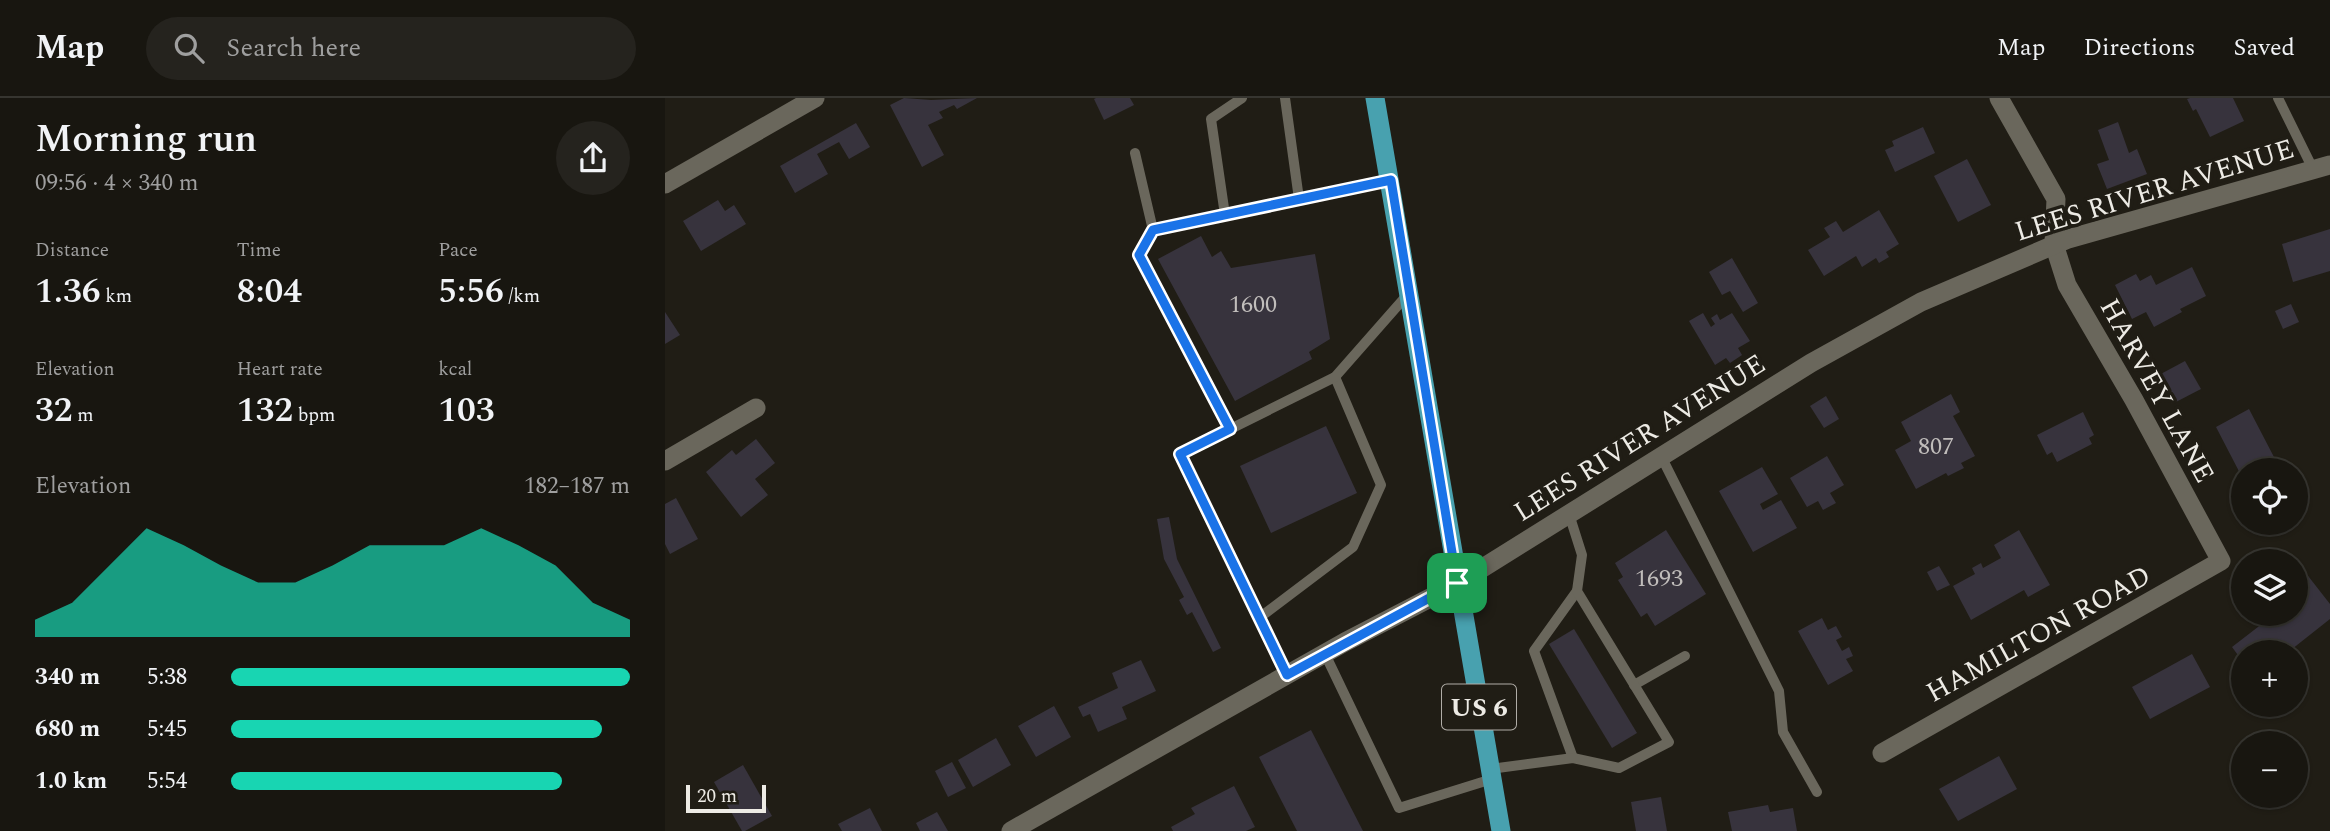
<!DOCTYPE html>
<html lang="en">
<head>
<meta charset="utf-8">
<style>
	:root { --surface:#181610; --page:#25231e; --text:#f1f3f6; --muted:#9f9f9f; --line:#363530; --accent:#18d5b2 }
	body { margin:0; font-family:Spectral,serif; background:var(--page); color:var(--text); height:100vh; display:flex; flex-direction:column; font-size:26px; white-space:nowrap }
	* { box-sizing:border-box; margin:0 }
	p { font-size:23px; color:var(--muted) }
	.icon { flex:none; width:38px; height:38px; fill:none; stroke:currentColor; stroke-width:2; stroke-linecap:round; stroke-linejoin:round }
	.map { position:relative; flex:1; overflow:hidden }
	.drawer { display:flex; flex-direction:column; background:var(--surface); width:665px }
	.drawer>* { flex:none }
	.tools { position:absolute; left:1566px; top:360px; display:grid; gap:14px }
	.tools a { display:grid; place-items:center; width:77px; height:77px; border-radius:50%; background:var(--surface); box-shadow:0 2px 5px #0004,0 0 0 2px var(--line); font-size:35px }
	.scale { position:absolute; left:21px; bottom:18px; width:80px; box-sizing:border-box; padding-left:7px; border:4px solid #edebe5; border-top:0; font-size:19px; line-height:24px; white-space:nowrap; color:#edebe5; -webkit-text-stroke:5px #201d15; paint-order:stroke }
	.pin { position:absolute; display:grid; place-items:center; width:60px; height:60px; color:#fff; margin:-30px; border-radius:14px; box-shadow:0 4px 10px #0006 }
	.round { display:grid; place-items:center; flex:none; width:74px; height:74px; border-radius:37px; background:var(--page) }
	.overview { display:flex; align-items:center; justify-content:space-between; height:119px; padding:0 35px }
	h1 { font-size:38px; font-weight:600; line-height:52px }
	.figures { display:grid; grid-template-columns:repeat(3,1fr); gap:10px; height:119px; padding:7px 35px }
	.figures div { display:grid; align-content:center }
	.figures b { font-size:35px; font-weight:600 }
	.figures small { font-size:19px; font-weight:400 }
	.figures p { font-size:19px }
	.chart { height:196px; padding:14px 35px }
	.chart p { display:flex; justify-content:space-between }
	.chart svg { width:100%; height:126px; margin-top:7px; fill:var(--accent); opacity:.7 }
	ul { padding:0 35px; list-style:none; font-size:23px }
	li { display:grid; grid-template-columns:112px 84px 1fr; align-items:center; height:52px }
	li i { height:18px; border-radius:9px; background:var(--accent) }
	header { display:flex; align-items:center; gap:42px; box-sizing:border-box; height:98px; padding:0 35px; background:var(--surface); border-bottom:2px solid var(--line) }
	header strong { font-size:33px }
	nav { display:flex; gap:38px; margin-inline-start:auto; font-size:24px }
	.search { width:490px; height:63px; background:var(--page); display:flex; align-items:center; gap:18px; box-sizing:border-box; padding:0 24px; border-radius:38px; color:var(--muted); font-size:26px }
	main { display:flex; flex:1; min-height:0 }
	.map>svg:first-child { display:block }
	.building { fill:#37333d }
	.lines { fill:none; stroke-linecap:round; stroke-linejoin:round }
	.service { stroke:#6a675c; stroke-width:10 }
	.minor { stroke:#6a675c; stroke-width:19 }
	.secondary { stroke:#6a675c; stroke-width:19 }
	.primary { stroke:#48a1af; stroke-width:19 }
	.route-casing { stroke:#fff; stroke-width:14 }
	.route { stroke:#1a73e8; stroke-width:9 }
	.labels { text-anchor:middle; stroke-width:7; stroke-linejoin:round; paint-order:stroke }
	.number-label { font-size:24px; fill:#c0bdbb }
	.shield { fill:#201d15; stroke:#b0ada7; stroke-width:2 }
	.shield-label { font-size:26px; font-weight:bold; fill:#edebe5 }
	.street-label { font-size:28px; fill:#edebe5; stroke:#201d15 }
</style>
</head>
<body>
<header>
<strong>Map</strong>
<div class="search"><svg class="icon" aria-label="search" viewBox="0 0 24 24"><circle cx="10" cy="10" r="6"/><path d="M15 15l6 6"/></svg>Search here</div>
<nav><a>Map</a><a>Directions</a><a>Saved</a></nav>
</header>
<main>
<section class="drawer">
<div class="overview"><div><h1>Morning run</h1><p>09:56 · 4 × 340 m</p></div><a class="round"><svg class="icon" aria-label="share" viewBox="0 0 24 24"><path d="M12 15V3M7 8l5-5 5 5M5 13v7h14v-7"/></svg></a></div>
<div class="figures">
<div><p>Distance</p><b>1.36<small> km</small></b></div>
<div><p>Time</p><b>8:04</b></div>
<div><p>Pace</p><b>5:56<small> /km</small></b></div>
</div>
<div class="figures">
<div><p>Elevation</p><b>32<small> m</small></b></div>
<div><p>Heart rate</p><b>132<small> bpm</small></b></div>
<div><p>kcal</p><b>103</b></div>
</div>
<div class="chart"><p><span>Elevation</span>182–187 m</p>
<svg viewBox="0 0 160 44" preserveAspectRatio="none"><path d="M0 44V38L10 32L20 19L30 6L40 12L50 19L60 25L70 25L80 19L90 12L100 12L110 12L120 6L130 12L140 19L150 32L160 38V44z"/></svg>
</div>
<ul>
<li><b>340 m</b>5:38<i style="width:100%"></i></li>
<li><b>680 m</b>5:45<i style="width:93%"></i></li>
<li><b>1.0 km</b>5:54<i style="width:83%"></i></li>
</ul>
</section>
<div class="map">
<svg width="1665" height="733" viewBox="0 0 1665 733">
	<rect width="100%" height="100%" fill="#201d15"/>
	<!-- building -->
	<g class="building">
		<path d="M239 0 266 2 312 0 292 11 289 7 274 14 278 20 263 27 279 57 257 69 225 7Z"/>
		<path d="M431 0H465L469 7 439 22 429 1Z"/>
		<path d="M1525 0H1568L1579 23 1545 39 1531 11 1528 13 1522 1Z"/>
		<path d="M1453 24 1464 55 1472 51 1482 76 1442 91 1432 66 1444 62 1433 32Z"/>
		<path d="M191 25 205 49 184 61 174 44 152 56 163 76 130 95 115 68Z"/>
		<path d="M1258 29 1270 55 1230 74 1220 52 1229 48 1227 43Z"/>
		<path d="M1302 61 1326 107 1293 124 1269 78Z"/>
		<path d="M53 102 60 113 69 107 81 126 36 153 18 123Z"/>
		<path d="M1214 112 1234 146 1221 154 1224 159 1214 165 1211 160 1197 169 1191 158 1159 178 1143 152 1165 139 1159 130 1171 123 1178 134Z"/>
		<path d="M1665 131V173L1628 184 1617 146Z"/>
		<path d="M536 138 547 159 556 153 566 170 650 156 665 241 644 254 647 261 570 303 493 161Z"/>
		<path d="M1067 160 1093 205 1078 214 1065 193 1057 197 1044 174Z"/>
		<path d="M1527 169 1541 198 1515 211 1517 214 1489 229 1481 214 1467 221 1450 187 1471 176 1475 183 1486 177 1491 187Z"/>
		<path d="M1626 206 1634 224 1618 231 1610 213Z"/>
		<path d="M0 214 15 237 0 246Z"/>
		<path d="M1038 215 1046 229 1050 226 1046 220 1052 216 1055 222 1067 215 1085 243 1073 250 1077 257 1065 265 1061 260 1050 267 1024 223Z"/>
		<path d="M1520 263 1536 291 1507 306 1492 278Z"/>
		<path d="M1286 296 1295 314 1288 318 1310 358 1296 365 1299 370 1283 378 1281 375 1251 391 1230 352 1246 343 1236 324Z"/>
		<path d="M1161 298 1174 321 1159 330 1145 308Z"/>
		<path d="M1584 311 1610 361 1588 373H1578V381L1551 329Z"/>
		<path d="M1418 314 1429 337 1424 340 1427 346 1392 364 1387 354 1382 357 1372 337Z"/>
		<path d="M661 328 692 395 606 435 575 368Z"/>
		<path d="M91 341 110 365 90 381 103 397 76 419 41 374 67 352 71 357Z"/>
		<path d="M1162 358 1179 387 1165 395 1171 405 1158 412 1153 403 1142 409 1125 380Z"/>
		<path d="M1097 369 1113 396 1095 406 1098 412 1116 402 1132 430 1088 454 1054 393Z"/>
		<path d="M11 400 33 441 5 456 0 446V406Z"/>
		<path d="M504 419 512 461 556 550 548 554 527 514 522 517 514 502 519 499 499 461 492 421Z"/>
		<path d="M1001 432 1041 496 990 528 982 515 976 519 953 482 958 479 950 465Z"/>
		<path d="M1354 432 1385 487 1363 499 1359 492 1306 522 1288 488 1310 476 1307 470 1316 465 1318 470 1336 460 1329 447Z"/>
		<path d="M1274 468 1285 487 1272 493 1262 474Z"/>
		<path d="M1640 474 1665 506V521L1622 555H1578V564L1567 549 1602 522 1598 516H1631V481Z"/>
		<path d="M1157 520 1163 532 1171 528 1177 539 1171 542 1177 553 1184 549 1188 558 1181 561 1188 573 1163 587 1133 533Z"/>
		<path d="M909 531 972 635 947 650 884 546Z"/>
		<path d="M1527 556 1545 589 1485 621 1467 589Z"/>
		<path d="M476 562 491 593 457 609 462 621 433 634 425 616 418 619 413 609 453 590 447 575Z"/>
		<path d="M389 608 406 639 371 659 353 628Z"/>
		<path d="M646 632 698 733H632L594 659Z"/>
		<path d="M331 640 346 667 308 689 293 662Z"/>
		<path d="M1334 658 1352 691 1293 723 1274 691Z"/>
		<path d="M287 664 301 690 283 699 270 673Z"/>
		<path d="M78 667 107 718 80 733H77L49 684Z"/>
		<path d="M569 688 590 729 581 733H508L506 729 530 716 526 710Z"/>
		<path d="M996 699 1002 733H971L966 704Z"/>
		<path d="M1103 707 1105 714 1128 710 1132 733H1067L1063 714Z"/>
		<path d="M205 710 217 733H177L173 726Z"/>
		<path d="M272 714 283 733H255L251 725Z"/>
	</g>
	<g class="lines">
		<!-- service -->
		<g class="service">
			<path d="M620 0 634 101"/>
			<path d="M1613 0 1648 71"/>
			<path d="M470 55 488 132 726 82"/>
			<path d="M560 117 546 21 577 0"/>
			<path d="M488 132 474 157 565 331"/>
			<path d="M996 358 1114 593 1118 634 1152 694"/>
			<path d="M594 520 688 449 716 387 670 279"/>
			<path d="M660 556 734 710 827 681"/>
			<path d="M622 577 515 356 670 279 743 196"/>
			<path d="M969 587 1020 558"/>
			<path d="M908 660 869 553 912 493"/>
			<path d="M825 671 908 660 954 670 1004 644 912 493 917 457 904 416"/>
		</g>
		<!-- minor -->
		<g class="minor">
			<path d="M0 86 150 0"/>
			<path d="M0 363 91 310"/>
			<path d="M1217 655 1556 463 1469 302 1402 187 1389 146 1391 101 1334 0"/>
		</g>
		<!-- secondary -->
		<path class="secondary" d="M346 733 680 544 792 486 1146 265 1256 204 1403 141 1665 67"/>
		<!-- primary -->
		<path class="primary" d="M710 0 836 733"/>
	</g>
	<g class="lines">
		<!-- route casing -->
		<g class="route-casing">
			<path id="route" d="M726 82 792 485 622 577 515 356 565 331 474 157 488 132Z"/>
		</g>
		<!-- route -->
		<use href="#route" class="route"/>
	</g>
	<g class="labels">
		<!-- number labels -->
		<g class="number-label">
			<text x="588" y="214">1600</text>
			<text x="1271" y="356">807</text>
			<text x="994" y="488">1693</text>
		</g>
		<!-- shield labels -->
		<rect class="shield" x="777" y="586.5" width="74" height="45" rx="5"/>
		<g class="shield-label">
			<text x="814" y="618">US 6</text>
		</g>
		<!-- street labels -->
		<g class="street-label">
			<text transform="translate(1489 91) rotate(-17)" y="10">LEES RIVER AVENUE</text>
			<text transform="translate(1493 292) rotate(61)" y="10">HARVEY LANE</text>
			<text transform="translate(974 339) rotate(-32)" y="10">LEES RIVER AVENUE</text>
			<text transform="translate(1373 535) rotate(-29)" y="10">HAMILTON ROAD</text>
		</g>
	</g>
</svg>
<div class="tools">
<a><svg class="icon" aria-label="locate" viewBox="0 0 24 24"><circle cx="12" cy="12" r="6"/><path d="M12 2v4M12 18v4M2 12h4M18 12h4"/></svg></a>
<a><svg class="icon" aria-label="layers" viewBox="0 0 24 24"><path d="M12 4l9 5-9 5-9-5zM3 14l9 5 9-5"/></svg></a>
<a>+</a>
<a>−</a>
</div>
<div class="scale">20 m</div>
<div class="pin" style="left:792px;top:485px;background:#1e9e55"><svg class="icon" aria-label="arrive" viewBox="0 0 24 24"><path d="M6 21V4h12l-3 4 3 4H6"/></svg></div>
</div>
</main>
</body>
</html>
